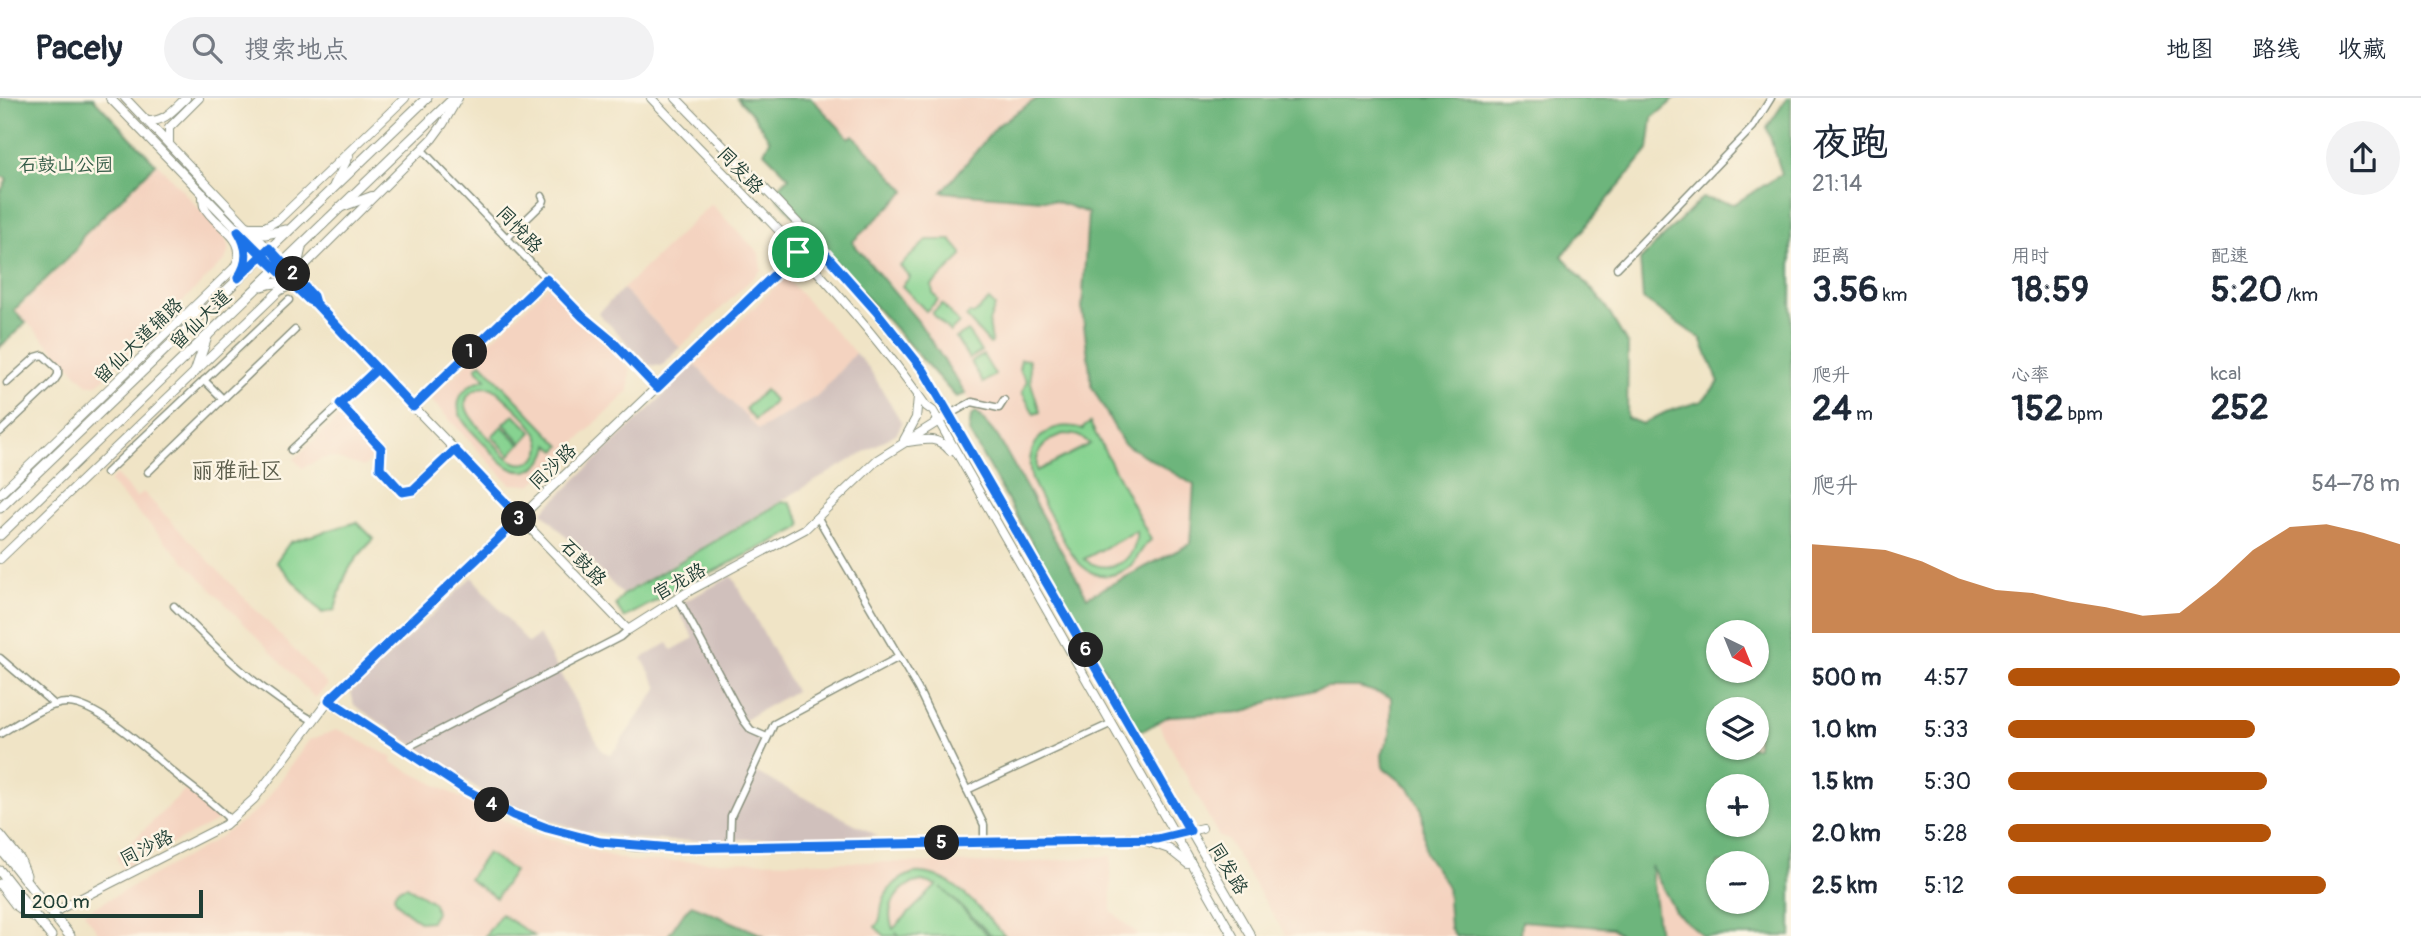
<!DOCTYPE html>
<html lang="zh">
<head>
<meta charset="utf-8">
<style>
	:root { --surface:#fff; --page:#f2f2f3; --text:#1f2937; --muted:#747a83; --line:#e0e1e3; --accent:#b45309 }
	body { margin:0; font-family:Pangolin,"LXGW WenKai TC",sans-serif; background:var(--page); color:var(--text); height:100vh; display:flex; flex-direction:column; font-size:26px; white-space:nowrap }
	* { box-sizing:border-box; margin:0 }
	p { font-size:23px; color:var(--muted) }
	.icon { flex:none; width:38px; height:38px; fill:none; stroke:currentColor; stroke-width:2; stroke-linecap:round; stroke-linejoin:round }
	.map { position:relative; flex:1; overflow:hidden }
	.details { display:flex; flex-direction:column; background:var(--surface); width:630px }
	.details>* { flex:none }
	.needle { width:46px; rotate:137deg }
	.buttons { position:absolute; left:1706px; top:522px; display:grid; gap:14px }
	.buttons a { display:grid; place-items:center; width:63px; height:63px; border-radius:50%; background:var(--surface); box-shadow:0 2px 5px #0004; font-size:35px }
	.scale { position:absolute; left:21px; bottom:18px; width:182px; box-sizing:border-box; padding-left:7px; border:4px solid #1f3d34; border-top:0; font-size:19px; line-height:24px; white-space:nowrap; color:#1f3d34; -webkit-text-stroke:5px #fcf5e5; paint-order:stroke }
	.pin { position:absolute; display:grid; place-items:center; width:60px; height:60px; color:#fff; margin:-30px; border:4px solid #fff; border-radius:50%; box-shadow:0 2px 7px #0007 }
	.km { position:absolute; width:35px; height:35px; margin:-18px; border-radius:50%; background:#222; color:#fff; font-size:19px; line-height:35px; text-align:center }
	.round { display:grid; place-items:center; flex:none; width:74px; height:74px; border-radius:37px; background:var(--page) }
	.summary { display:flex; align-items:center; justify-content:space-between; height:119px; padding:0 21px }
	h1 { font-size:38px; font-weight:700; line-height:52px }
	.stats { display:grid; grid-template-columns:repeat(3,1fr); gap:10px; height:119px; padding:7px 21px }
	.stats div { display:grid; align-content:center }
	.stats b { font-size:35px; font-weight:700 }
	.stats small { font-size:19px; font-weight:400 }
	.stats p { font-size:19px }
	.chart { height:196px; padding:14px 21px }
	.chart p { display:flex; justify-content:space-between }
	.chart svg { width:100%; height:126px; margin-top:7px; fill:var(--accent); opacity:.7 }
	ul { padding:0 21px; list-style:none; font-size:23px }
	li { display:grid; grid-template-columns:112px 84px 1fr; align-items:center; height:52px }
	li i { height:18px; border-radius:9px; background:var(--accent) }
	header { display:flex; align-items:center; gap:42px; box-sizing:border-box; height:98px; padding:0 35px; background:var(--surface); border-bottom:2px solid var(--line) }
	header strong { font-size:33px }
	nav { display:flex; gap:38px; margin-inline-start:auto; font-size:24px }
	.search { width:490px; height:63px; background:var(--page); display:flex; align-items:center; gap:18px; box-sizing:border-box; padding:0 24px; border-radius:38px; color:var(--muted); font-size:26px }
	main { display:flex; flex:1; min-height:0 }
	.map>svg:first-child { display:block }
	.built { fill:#f4d3c0; fill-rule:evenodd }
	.industrial { fill:#d0c0bc }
	.green { fill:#87d391; stroke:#538862; stroke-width:2; fill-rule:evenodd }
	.forest { fill:#6db57b; stroke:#467958; stroke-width:2; fill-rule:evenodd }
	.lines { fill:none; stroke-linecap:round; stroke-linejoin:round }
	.street-casing { stroke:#88907d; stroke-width:9 }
	.secondary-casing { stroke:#88907d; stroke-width:10 }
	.primary-casing { stroke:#88907d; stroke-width:11 }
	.street { stroke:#fff; stroke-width:6 }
	.secondary { stroke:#fff; stroke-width:8 }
	.primary { stroke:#fff; stroke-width:9 }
	.route-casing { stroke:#fff; stroke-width:14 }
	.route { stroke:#1a73e8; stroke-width:9 }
	.labels { text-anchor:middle; stroke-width:5; stroke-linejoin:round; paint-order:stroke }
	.park-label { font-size:19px; fill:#345b47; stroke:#fcf5e5 }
	.street-label { font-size:19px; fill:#1f3d34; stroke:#fcf5e5 }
	.quarter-label { font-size:23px; fill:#5c5e4c; stroke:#fcf5e5 }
</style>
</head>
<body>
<header>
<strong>Pacely</strong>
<div class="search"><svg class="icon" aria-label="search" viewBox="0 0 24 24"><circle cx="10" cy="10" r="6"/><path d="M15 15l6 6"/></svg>搜索地点</div>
<nav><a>地图</a><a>路线</a><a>收藏</a></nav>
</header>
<main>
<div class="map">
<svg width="1791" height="838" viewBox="0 0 1791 838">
	<rect width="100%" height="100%" fill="#fcf5e5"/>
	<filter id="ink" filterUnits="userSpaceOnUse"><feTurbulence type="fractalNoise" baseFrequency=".0143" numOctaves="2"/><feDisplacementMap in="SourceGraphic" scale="14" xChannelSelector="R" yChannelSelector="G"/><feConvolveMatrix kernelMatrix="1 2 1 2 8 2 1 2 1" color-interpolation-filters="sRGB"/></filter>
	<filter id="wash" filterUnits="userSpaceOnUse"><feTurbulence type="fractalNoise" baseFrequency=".00686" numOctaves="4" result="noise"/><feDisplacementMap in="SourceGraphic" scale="28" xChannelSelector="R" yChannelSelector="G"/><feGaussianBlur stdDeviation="1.57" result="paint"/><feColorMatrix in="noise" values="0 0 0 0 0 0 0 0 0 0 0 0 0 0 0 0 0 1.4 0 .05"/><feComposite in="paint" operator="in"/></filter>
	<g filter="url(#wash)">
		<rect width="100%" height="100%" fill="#f0e4c6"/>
		<!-- built -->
		<g class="built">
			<path d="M811 0H1397L1353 151 1791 424V838H1286L1228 743 1218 737 1157 623 998 339 980 320 961 287 899 197 852 144 906 93 853 37 849 40ZM1718 534H1757V572H1718ZM1718 611H1757V649H1718ZM1718 688H1757V726H1718ZM1718 765H1757V803H1718Z"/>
			<path d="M158 66 225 139 228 146V154L225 162 98 286 88 287 16 213 77 153 84 139Z"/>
			<path d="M711 106 759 155 761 172 680 250 623 191Z"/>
			<path d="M785 179 855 255 819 297 759 333 695 267Z"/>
			<path d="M549 187 630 272 629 293 531 387 510 386 430 301Z"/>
			<path d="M343 315 379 354 364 369 331 359 321 361 302 370 294 361Z"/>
			<path d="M116 377 137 400 143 394 328 587 315 600 109 384Z"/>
			<path d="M336 632 342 633 393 660 391 664 395 666 529 735 630 763 1019 765 1111 758V813L1140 838H101L84 815 209 746 243 723 262 708 309 642Z"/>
			<path d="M186 691 219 722 122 771 116 759Z"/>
		</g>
		<!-- industrial -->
		<g class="industrial">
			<path d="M623 191 680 250 662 268 649 267 598 215Z"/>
			<path d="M855 255 869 270 902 325 897 335 622 496 542 414 695 267 759 332 819 297Z"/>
			<path d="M732 478 795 593 740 624 748 635 763 642 755 674 878 738 673 743 637 741 584 733 532 717 483 694 354 607 351 594 472 479 528 545 539 537 602 653 611 657 658 590 642 560 668 545 672 552 694 540 676 508Z"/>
		</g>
		<!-- green -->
		<g class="green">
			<path d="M927 142H951L962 155V158L932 187 933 195 938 202 926 213 902 188 910 179 900 168Z"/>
			<path d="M989 202 995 208 989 224 992 245 990 246 966 219 970 215 973 217Z"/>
			<path d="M942 206 959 225 950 234 932 215Z"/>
			<path d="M968 233 981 254 969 261 956 240Z"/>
			<path d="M983 257 995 277 983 285 971 264Z"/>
			<path d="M1021 261 1029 262 1031 285 1040 314 1034 316 1022 294 1027 283 1019 271Z"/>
			<path d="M481 265 561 348 556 353 549 347C546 365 529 380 510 370 499 364 491 352 482 344 475 336 466 329 461 319 452 300 468 284 486 281L476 270ZM484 289 492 290 499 295C512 308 555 340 536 360 530 365 522 367 515 364 506 361 498 349 491 342 477 328 446 299 484 289Z"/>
			<path d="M765 292 775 303 755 322 745 311Z"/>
			<path d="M514 316 532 334 522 345 504 326Z"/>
			<path d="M1090 325 1151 442C1139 450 1138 466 1123 473 1085 491 1069 452 1055 426 1047 412 1039 397 1032 382 1022 348 1047 319 1083 331V329ZM1063 336C1075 336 1082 338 1090 346L1037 373C1034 352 1046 343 1063 336ZM1136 433C1139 463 1108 479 1084 461Z"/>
			<path d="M502 328 520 346 510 357 492 338Z"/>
			<path d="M782 404 790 405 802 426 798 431C740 461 681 488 624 520L616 507 623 497Z"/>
			<path d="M357 424 374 441C348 467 344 476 335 512L322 515 276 464 290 444Z"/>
			<path d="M487 755 514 773 496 800 469 781Z"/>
			<path d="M914 775C951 771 981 814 1005 838H992L941 789 989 838H900L896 834 898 838H885L875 829C882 821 880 817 882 807 886 790 899 780 914 775ZM922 783 937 787 893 831C884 808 898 787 922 783Z"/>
			<path d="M407 788 434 805 436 815 431 823 421 824C410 817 376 795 407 788Z"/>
			<path d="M501 816 534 838H485Z"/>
		</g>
		<!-- forest -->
		<g class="forest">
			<path d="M0 0H93L156 66 83 138 76 152 14 212 26 225 0 249V94L7 82 4 79H0Z"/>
			<path d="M737 0H811L849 40 853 37 906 93 852 144 918 223 966 296 956 299 777 99 776 93 789 79 764 54 770 42 753 17Z"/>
			<path d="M1038 0H1676L1652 20 1648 52 1562 158 1603 204 1628 247 1627 320 1642 326 1666 314 1702 303 1719 284 1701 241 1643 201 1640 162 1702 100 1734 106 1782 76 1767 30 1787 0H1791V838H1703L1676 815 1651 768 1659 838H1621L1612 830 1522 823 1521 838H1456L1450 830 1447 787 1425 755 1422 712 1409 690 1383 669 1382 657 1391 633V599L1359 589H1327L1276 601 1244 614 1169 618 1144 632 1138 631 969 334 971 318 976 314 998 339 1087 499 1190 446 1194 387 1123 345 1092 289 1082 212 1088 115 1055 103 942 94 998 27ZM1718 534H1757V572H1718ZM1718 611H1757V649H1718ZM1718 688H1757V726H1718ZM1718 765H1757V803H1718Z"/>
			<path d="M692 807 765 838H668L685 813Z"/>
		</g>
	</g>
	<g filter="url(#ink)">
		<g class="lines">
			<!-- street casing -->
			<g class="street-casing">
				<g id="street">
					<path d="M422 52 583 219 612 243 657 290"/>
					<path d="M507 140 543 105 544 102 542 98"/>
					<path d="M1617 170 1753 29 1771 0"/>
					<path d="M223 301 295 232"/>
					<path d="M340 306 381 350 380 370 402 394 413 392 455 352"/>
					<path d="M413 309 546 181"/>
					<path d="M950 316 972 304 999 310 1004 302"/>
					<path d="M0 334 54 283 58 277V271L43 257 36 259 7 285"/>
					<path d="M291 352 378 271"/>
					<path d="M148 374 223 301 204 282"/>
					<path d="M106 375 289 202"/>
					<path d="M818 420 918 591 984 727V744"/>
					<path d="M678 500 744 623 751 632 767 639"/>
					<path d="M174 508C220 554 255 590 312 622"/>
					<path d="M0 560 55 607"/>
					<path d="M0 636C17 626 48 604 68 605 99 606 150 655 174 675 193 691 214 704 231 723"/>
					<path d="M404 651 620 539 628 532"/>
					<path d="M967 692 1110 626"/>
					<path d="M730 748 731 718 774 626 899 559"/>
				</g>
			</g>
			<!-- secondary casing -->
			<g class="secondary-casing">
				<g id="secondary">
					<path d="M110 0 276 172 315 206 628 532 691 492 805 431 877 362 950 316"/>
					<path d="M125 0 313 198 315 206"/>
					<path d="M651 0C745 99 848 195 926 308L933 313 1233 838"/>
					<path d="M676 0C761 88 852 174 924 273L1251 838"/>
					<path d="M148 23C165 24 174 11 186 0"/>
					<path d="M169 45V30L199 0"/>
					<path d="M334 87 349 58"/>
					<path d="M342 109 372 98"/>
					<path d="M252 129H265L278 122 405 0"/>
					<path d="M299 173 432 41 443 26 458 0"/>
					<path d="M904 342 916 320 918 299"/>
					<path d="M908 344C926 341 938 338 950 353"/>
					<path d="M0 396 234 170C253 139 213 129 204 108 203 104 203 100 203 96"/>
					<path d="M0 461 279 193 291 187"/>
					<path d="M329 602 464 691 513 717 547 730 600 744 636 749 673 750 1157 741 1202 730"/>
					<path d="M1149 744 1169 751 1188 766"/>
					<path d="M52 815 225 727 254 701 329 602 812 141"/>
				</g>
			</g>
			<!-- primary casing -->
			<g class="primary-casing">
				<g id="primary">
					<path d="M249 129 265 136 286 132"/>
					<path d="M238 133 246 154 242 174"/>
					<path d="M301 150 298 163 302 186"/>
					<path d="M262 188C275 183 286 184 298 191"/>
					<path d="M182 220 202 211"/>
					<path d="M195 274 207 239"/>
					<path d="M0 410 427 0"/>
					<path d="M0 437 454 0"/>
					<path d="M0 737 20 762 26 777"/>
					<path d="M0 750 70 838"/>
					<path d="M0 773 51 838"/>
					<path d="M0 786 16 807 33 819"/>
				</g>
			</g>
			<!-- street -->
			<use href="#street" class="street"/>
			<!-- secondary -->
			<use href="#secondary" class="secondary"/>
			<!-- primary -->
			<use href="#primary" class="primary"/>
		</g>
	</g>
	<g class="lines" filter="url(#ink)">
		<!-- route casing -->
		<g class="route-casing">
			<path id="route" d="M798 154 657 290 612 243 583 219 546 181 413 309 315 205 309 202 262 157 238 180C249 164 248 149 238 133L262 157 269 150 313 198 315 205 377 271 340 306 381 350 380 370 402 394 413 392 455 352 520 420 329 602 464 691 513 717 547 730 600 744 673 750 1157 741 1190 733 924 273 876 213 812 141 798 154"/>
		</g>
		<!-- route -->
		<use href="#route" class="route"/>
	</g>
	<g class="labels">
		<!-- park labels -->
		<g class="park-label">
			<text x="66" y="73">石鼓山公园</text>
		</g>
		<!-- street labels -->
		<g class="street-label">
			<text transform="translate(741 72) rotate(46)" y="7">同发路</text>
			<text transform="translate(520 131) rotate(46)" y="7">同悦路</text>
			<text transform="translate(200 221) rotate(-44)" y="7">留仙大道</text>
			<text transform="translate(138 242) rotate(-44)" y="7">留仙大道辅路</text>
			<text transform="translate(552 368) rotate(-44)" y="7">同沙路</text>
			<text transform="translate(584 464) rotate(46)" y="7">石鼓路</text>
			<text transform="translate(679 483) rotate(-29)" y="7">官龙路</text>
			<text transform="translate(146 749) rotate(-27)" y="7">同沙路</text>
			<text transform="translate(1229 770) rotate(59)" y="7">同发路</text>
		</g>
		<!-- quarter labels -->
		<g class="quarter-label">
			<text x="237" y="380">丽雅社区</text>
		</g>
	</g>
</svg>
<div class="buttons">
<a><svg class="needle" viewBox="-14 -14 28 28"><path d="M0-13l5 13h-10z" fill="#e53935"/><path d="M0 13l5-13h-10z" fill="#747a83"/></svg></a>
<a><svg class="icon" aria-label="layers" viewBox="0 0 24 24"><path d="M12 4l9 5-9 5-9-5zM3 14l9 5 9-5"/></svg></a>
<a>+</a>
<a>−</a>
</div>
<div class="scale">200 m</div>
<div class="pin" style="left:798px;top:154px;background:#1e9e55"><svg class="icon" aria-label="arrive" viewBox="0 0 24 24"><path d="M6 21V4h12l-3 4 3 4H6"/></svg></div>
<b class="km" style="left:470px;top:254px">1</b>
<b class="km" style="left:293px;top:176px">2</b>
<b class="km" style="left:519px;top:421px">3</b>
<b class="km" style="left:492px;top:707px">4</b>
<b class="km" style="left:942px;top:745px">5</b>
<b class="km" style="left:1086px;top:552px">6</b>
</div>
<section class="details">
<div class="summary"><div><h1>夜跑</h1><p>21:14</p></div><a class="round"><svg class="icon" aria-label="share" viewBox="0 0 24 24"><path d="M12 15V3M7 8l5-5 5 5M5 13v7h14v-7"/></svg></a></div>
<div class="stats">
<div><p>距离</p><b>3.56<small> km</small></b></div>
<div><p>用时</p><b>18:59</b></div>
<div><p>配速</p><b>5:20<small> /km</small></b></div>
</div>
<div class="stats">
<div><p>爬升</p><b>24<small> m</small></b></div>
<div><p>心率</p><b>152<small> bpm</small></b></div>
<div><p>kcal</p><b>252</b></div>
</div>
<div class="chart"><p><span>爬升</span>54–78 m</p>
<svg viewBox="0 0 160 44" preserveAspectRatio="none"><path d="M0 44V13L10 14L20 15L30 19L40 25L50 29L60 30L70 33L80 35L90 38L100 37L110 27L120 15L130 7L140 6L150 9L160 13V44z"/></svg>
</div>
<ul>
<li><b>500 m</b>4:57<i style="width:100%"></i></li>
<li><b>1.0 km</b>5:33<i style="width:63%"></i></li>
<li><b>1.5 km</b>5:30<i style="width:66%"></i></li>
<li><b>2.0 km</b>5:28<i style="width:67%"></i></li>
<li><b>2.5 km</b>5:12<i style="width:81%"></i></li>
</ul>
</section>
</main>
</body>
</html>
